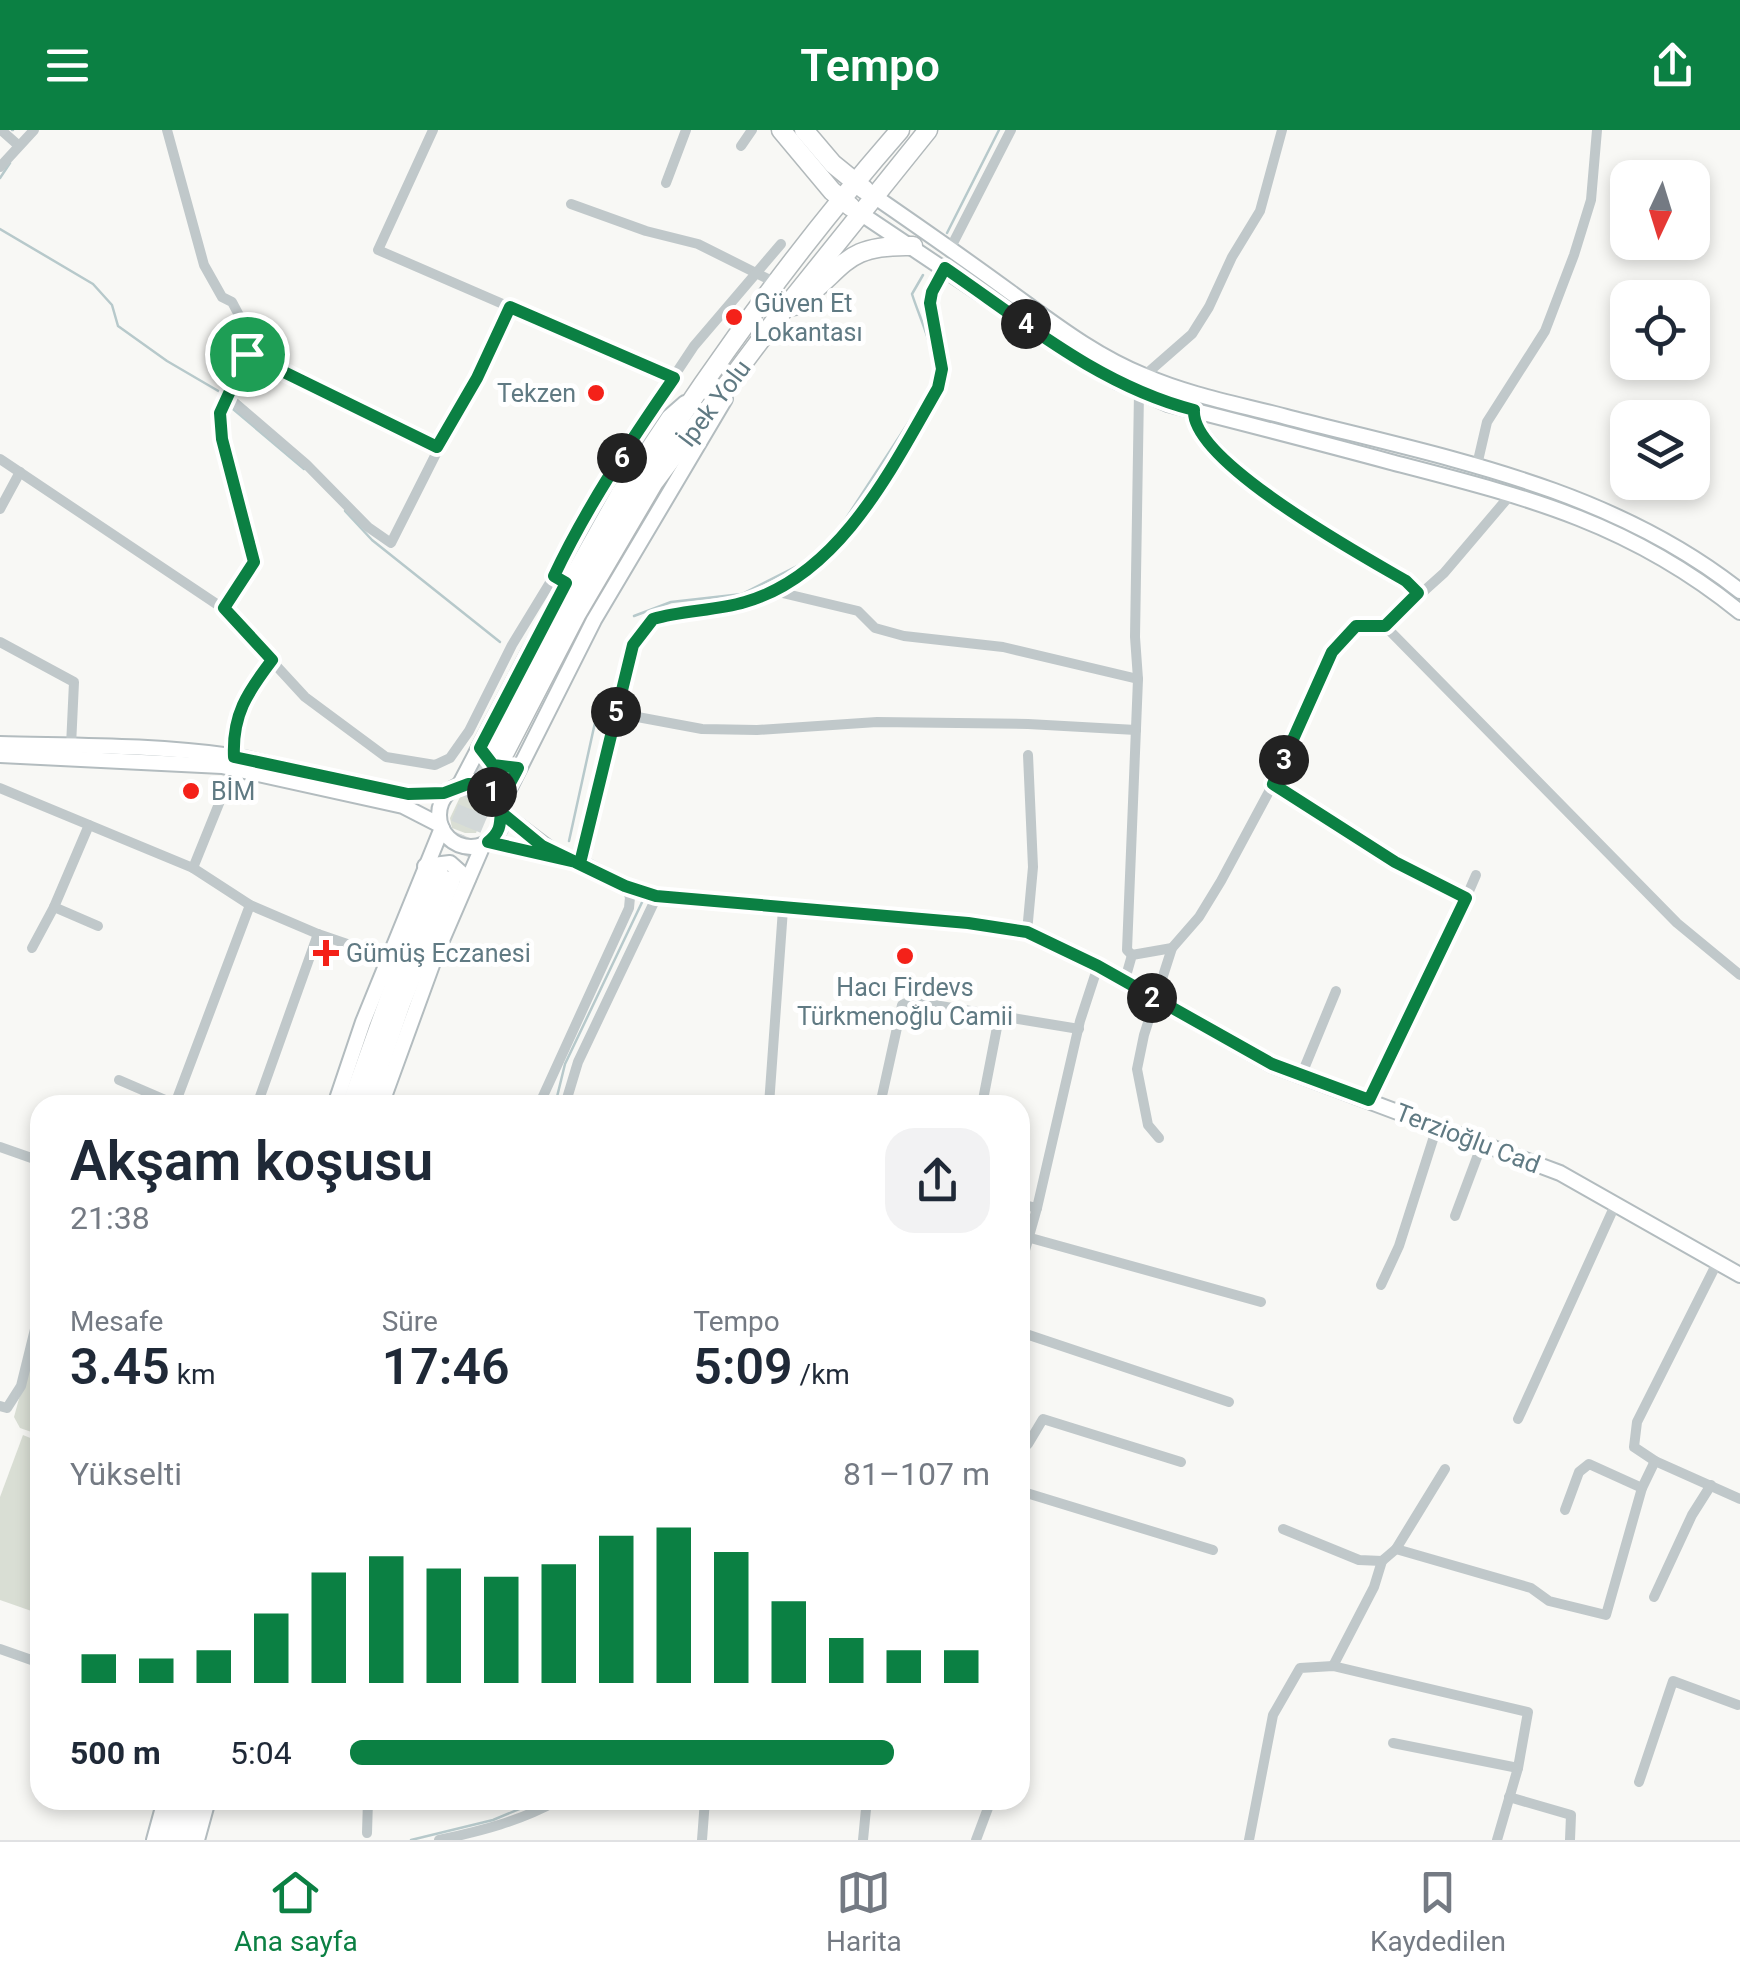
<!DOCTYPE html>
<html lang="tr">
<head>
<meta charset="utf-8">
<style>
	:root { --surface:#fff; --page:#f2f2f3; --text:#1f2937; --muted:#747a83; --line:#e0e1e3; --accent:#0b8043 }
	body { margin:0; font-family:Roboto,sans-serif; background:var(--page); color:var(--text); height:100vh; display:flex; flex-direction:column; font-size:38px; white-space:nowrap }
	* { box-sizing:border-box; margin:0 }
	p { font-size:32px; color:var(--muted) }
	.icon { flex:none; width:55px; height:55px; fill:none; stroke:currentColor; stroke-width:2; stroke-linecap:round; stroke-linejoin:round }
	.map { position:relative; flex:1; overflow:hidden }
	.side { position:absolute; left:30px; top:965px; width:1000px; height:715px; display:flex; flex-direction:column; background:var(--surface); border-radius:30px; box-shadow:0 5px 15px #0003 }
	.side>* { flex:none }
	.needle { width:65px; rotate:184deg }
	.buttons { position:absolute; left:1610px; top:30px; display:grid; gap:20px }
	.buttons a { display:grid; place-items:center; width:100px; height:100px; border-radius:20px; background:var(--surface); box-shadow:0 5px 15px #0003; font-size:50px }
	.pin { position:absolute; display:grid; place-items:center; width:85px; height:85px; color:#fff; margin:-42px; border:5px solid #fff; border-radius:50%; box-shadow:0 2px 10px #0007 }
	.km { position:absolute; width:50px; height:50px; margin:-25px; border-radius:50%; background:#222; color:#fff; font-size:28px; line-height:50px; text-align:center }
	.round { display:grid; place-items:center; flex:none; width:105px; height:105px; border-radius:30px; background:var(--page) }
	.summary { display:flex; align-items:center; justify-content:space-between; height:170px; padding:0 40px }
	h1 { font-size:55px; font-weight:600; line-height:75px }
	.metrics { display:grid; grid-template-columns:repeat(3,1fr); gap:15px; height:170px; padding:10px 40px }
	.metrics div { display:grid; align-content:center }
	.metrics b { font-size:50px; font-weight:600 }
	.metrics small { font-size:28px; font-weight:400 }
	.metrics p { font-size:28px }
	.chart { height:280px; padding:20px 40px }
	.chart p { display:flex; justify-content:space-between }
	.chart svg { width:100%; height:180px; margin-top:10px; stroke:var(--accent); stroke-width:6 }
	ul { padding:0 40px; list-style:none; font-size:32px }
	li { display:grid; grid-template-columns:160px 120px 1fr; align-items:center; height:75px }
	li i { height:25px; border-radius:12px; background:var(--accent) }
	header { display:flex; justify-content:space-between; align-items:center; height:130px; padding:0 40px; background:var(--accent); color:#fff; font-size:45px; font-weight:600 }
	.dock { display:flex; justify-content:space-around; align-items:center; height:140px; border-top:2px solid var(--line); background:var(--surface); font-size:28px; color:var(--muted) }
	.dock a { display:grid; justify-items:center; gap:5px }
	.dock .current { color:var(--accent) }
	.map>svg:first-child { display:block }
	.green { fill:#d9ded4 }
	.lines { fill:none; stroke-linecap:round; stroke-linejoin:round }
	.stream { stroke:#b7c9cb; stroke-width:2.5 }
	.highway-tunnel { stroke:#d2d8d8; stroke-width:18; stroke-dasharray:18 9; stroke-linecap:butt }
	.secondary-casing { stroke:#b3bcbf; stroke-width:18 }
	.highway-casing { stroke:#b2b9bb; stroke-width:21 }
	.street { stroke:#c0c8ca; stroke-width:10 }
	.secondary { stroke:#fff; stroke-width:14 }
	.highway { stroke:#fff; stroke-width:18 }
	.route-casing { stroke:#fff; stroke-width:20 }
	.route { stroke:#0b8043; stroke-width:12 }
	.poi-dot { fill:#f42119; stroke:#fff; stroke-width:4 }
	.labels { text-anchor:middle; stroke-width:10; stroke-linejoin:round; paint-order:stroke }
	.poi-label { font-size:25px; fill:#607a83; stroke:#fff; text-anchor:start }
	.street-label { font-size:25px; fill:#607a83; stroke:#fff }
</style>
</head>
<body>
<header><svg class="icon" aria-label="menu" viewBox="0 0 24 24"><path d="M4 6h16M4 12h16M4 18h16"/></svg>Tempo<svg class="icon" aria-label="share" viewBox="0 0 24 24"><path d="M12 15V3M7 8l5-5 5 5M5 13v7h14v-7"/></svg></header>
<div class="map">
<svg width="1740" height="1710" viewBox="0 0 1740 1710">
	<rect width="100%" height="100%" fill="#f8f8f5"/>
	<!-- green -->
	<g class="green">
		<path d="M474 663 487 676 476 703H465L452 698 450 688 461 665Z"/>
		<path d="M40 1192V1305L20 1298 14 1287Z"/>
		<path d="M23 1305 40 1312V1484L0 1470V1367Z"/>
	</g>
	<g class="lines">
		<!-- stream -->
		<g class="stream">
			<path d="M12 0H13"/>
			<path d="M0 48 10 33"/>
			<path d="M0 99 93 154 112 175 118 196 167 231 220 262"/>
			<path d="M947 103 999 0"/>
			<path d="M233 279 304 339"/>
			<path d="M345 381 372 410 500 512"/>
			<path d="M634 486 671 472 742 464 809 430 832 410 931 258C941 228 921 193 912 164L923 145"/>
			<path d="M569 711 596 588"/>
			<path d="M555 975 565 934 645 766"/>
			<path d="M411 1710 493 1690 541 1670"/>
		</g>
		<!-- highway-tunnel -->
		<g class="highway-tunnel">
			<path d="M439 744 492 616"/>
			<path d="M451 749 505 622"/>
		</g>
		<!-- secondary casing -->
		<g class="secondary-casing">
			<g id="secondary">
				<path d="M874 66C919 97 965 129 1010 162 1053 193 1095 226 1145 246 1191 266 1242 275 1290 288 1447 328 1610 358 1740 461"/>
				<path d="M860 83 1087 235 1118 252 1168 274C1243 293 1317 312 1391 332 1526 367 1629 392 1740 482"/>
				<path d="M1194 280C1191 331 1362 425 1405 451L1418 463"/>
				<path d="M0 614C76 616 155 615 231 626 299 636 381 675 450 661"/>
				<path d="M480 618 493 635 518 638"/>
				<path d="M0 625 222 636 403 676 440 695"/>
				<circle cx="471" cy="685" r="32"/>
				<path d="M459 656 529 522 619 362 669 287 685 273"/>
				<path d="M501 675 594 490 725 269"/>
				<path d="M503 684 556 724"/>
				<path d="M488 712 580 733 625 756 657 766 969 793 1027 802 1098 836 1272 935 1560 1043 1740 1145"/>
				<path d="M425 736 450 733 468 749"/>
				<path d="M335 975 363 892 442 698"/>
				<path d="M381 975 436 824 483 715"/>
				<path d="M154 1710 165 1670"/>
				<path d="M197 1710 208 1670"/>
			</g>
		</g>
		<!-- highway casing -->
		<g class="highway-casing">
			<g id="highway">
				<path d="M781 0 832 61 851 77"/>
				<path d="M804 0 833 34 865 60"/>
				<path d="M794 176C847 139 840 114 913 116"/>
				<path d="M492 616C538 528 583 439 636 355 715 231 803 111 900 0"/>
				<path d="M505 622 576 485 654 352 777 188 928 0"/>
				<path d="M351 975 402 833 439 744"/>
				<path d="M366 975 401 873 451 750"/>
				<path d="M168 1710 179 1670"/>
				<path d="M184 1710 195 1670"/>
			</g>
		</g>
		<!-- street -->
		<g class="street">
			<path d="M1 0 18 15"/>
			<path d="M167 0 204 135 222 167 232 172 249 204 247 225 220 283 221 309 254 432 224 479"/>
			<path d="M433 0 378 120 674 248"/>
			<path d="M741 16 752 0"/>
			<path d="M0 37 34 0"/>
			<path d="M666 53 686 0"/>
			<path d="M571 74 646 101 698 114 776 153"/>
			<path d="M950 119 1011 0"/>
			<path d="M247 225 437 317"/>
			<path d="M228 267 306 334 368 397 391 413 510 177"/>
			<path d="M0 329 224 479 305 567 386 627 435 635 450 628 469 601 512 515 554 446 566 453"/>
			<path d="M1477 335 1487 292 1545 201 1574 125 1591 70 1597 0"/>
			<path d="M0 379 20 342"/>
			<path d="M554 446 635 305 694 216 781 114"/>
			<path d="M774 461 858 481 875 498 904 506 1003 517 1138 549"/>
			<path d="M1385 496 1677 793 1740 845"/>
			<path d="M0 512 74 552 71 616"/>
			<path d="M616 583 702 599 757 600 877 592 1028 594 1136 600"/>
			<path d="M234 627C232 585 247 563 272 530"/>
			<path d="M1273 654 1395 732 1466 768 1369 970"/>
			<path d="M0 658 193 738 250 775 318 804 388 828"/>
			<path d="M580 733 633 515 653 489C683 480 715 480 744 472 840 444 891 338 938 258 950 208 914 190 945 138"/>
			<path d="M193 738 233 639"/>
			<path d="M1466 768 1476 745"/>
			<path d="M54 777 98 796"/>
			<path d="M1027 802 1033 737 1028 625"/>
			<path d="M32 818 54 777 89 695"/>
			<path d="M1132 825 1127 820 1138 549 1135 507 1139 262 1144 246 1192 204 1209 177 1232 127 1260 81 1282 0"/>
			<path d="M1124 853 1132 825 1172 818"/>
			<path d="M1301 946 1336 861"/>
			<path d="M119 950 177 975"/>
			<path d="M175 974 250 775"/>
			<path d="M257 975 318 804"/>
			<path d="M539 975 629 778 630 767 625 756"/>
			<path d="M565 975 578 932 657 766"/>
			<path d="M769 975 783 779"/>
			<path d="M880 975 902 875 910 871 1079 899"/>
			<path d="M982 975 999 887"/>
			<path d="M1159 1008 1148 995 1137 939 1144 905 1172 818 1199 787 1221 751 1273 654 1332 522 1357 496H1385L1444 443 1512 363"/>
			<path d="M0 1017 40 1031"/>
			<path d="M1020 1074 1037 1078"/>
			<path d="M1455 1086 1482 1014"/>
			<path d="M1027 1107 1261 1172"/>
			<path d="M1717 1133 1637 1292 1634 1317 1655 1331 1740 1369"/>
			<path d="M1020 1138 1037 1078 1080 891 1098 836"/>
			<path d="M1381 1155 1399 1116 1437 997"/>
			<path d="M1020 1202 1229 1272"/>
			<path d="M0 1276 7 1278 21 1256 40 1179"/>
			<path d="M1518 1289 1616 1073"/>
			<path d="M1020 1311 1028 1314 1043 1289 1181 1332"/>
			<path d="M1020 1361 1213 1420"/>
			<path d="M1565 1380 1579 1342 1589 1334 1642 1358"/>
			<path d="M1283 1399 1359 1430 1382 1431 1396 1419 1445 1339"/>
			<path d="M1396 1419 1531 1458 1549 1471 1606 1485 1642 1358 1655 1331"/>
			<path d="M1654 1467 1692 1385 1711 1355"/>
			<path d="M0 1519 40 1533"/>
			<path d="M1333 1536 1374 1457 1382 1431"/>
			<path d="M1393 1613 1518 1638"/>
			<path d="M1639 1652 1673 1551 1738 1575"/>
			<path d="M1509 1667 1571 1685 1570 1710"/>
			<path d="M367 1703 368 1670"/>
			<path d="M439 1710C481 1701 521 1691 558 1670"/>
			<path d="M702 1710 705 1670"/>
			<path d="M863 1710 866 1679 870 1670"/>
			<path d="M976 1710 991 1670"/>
			<path d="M1249 1710 1273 1585 1300 1538 1333 1536 1528 1582 1518 1638 1497 1710"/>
		</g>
		<!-- secondary -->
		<use href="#secondary" class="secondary"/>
		<!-- highway -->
		<use href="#highway" class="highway"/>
	</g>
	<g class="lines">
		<!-- route casing -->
		<g class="route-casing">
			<path id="route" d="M247 224 220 283 222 309 254 432 224 478 272 530C247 563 232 585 234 627L408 664 444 663 468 654H479L496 666 503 684 542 716 625 756 656 766 968 793 1027 802 1098 836 1272 934 1369 970 1466 768 1395 732 1273 654 1332 522 1356 496H1385L1418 463 1406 451C1363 426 1190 331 1194 280 1100 256 1024 192 945 138L932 162 930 173 942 239 938 258C892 338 840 445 745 472 715 481 683 480 653 489L633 515 580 733 488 712C502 701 500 693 501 676 502 664 513 649 518 638L493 635 480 618 566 453 554 446C586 378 631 310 674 248L510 177 477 248 437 317 247 224"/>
		</g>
		<!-- route -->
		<use href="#route" class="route"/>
	</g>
	<!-- markers -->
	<g class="poi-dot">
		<circle cx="734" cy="187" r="10"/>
		<circle cx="596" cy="263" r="10"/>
		<circle cx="191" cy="661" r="10"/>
		<path d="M321 808h10v10h10v10h-10v10h-10v-10h-10v-10h10z"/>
		<circle cx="905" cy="826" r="10"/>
	</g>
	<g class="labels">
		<!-- poi labels -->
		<g class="poi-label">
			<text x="754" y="182">Güven Et<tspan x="754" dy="29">Lokantası</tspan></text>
			<text x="576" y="272" text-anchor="end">Tekzen</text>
			<text x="211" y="670">BİM</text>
			<text x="346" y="832">Gümüş Eczanesi</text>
			<text x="905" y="866" text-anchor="middle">Hacı Firdevs<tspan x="905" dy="29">Türkmenoğlu Camii</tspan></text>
		</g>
		<!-- street labels -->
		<g class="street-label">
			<text transform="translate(714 273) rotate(-53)" y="9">İpek Yolu</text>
			<text transform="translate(1468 1008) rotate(21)" y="9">Terzioğlu Cad</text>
		</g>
	</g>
</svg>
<div class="buttons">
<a><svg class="needle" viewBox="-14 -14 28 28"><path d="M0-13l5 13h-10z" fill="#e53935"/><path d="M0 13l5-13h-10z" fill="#747a83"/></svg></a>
<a><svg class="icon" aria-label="locate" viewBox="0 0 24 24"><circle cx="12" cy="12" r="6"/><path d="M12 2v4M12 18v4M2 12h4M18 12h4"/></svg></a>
<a><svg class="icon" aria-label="layers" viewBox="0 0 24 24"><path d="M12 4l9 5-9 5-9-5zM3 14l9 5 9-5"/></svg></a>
</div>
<div class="pin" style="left:247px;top:224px;background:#1e9e55"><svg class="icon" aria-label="arrive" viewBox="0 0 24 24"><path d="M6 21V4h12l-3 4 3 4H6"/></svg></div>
<b class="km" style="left:492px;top:662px">1</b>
<b class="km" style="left:1152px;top:868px">2</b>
<b class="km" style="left:1284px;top:630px">3</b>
<b class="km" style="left:1026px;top:194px">4</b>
<b class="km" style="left:616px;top:582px">5</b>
<b class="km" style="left:622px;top:328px">6</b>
<section class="side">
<div class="summary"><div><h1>Akşam koşusu</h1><p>21:38</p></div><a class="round"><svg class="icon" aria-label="share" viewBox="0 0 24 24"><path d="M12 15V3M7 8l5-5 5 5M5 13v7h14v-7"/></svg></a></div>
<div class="metrics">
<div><p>Mesafe</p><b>3.45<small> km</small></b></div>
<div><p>Süre</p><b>17:46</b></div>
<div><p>Tempo</p><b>5:09<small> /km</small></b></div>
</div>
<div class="chart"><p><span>Yükselti</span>81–107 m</p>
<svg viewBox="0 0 160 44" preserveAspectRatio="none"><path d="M5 44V37M15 44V38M25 44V36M35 44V27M45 44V17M55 44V13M65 44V16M75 44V18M85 44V15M95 44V8M105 44V6M115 44V12M125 44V24M135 44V33M145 44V36M155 44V36"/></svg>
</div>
<ul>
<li><b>500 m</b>5:04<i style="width:85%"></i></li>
</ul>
</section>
</div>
<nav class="dock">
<a class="current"><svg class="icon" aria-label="home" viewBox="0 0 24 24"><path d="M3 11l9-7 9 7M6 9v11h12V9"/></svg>Ana sayfa</a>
<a><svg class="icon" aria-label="map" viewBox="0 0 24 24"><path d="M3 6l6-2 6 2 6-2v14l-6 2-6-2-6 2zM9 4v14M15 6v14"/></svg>Harita</a>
<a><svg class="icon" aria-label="saved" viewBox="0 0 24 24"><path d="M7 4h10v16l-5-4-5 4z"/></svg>Kaydedilen</a>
</nav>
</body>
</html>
